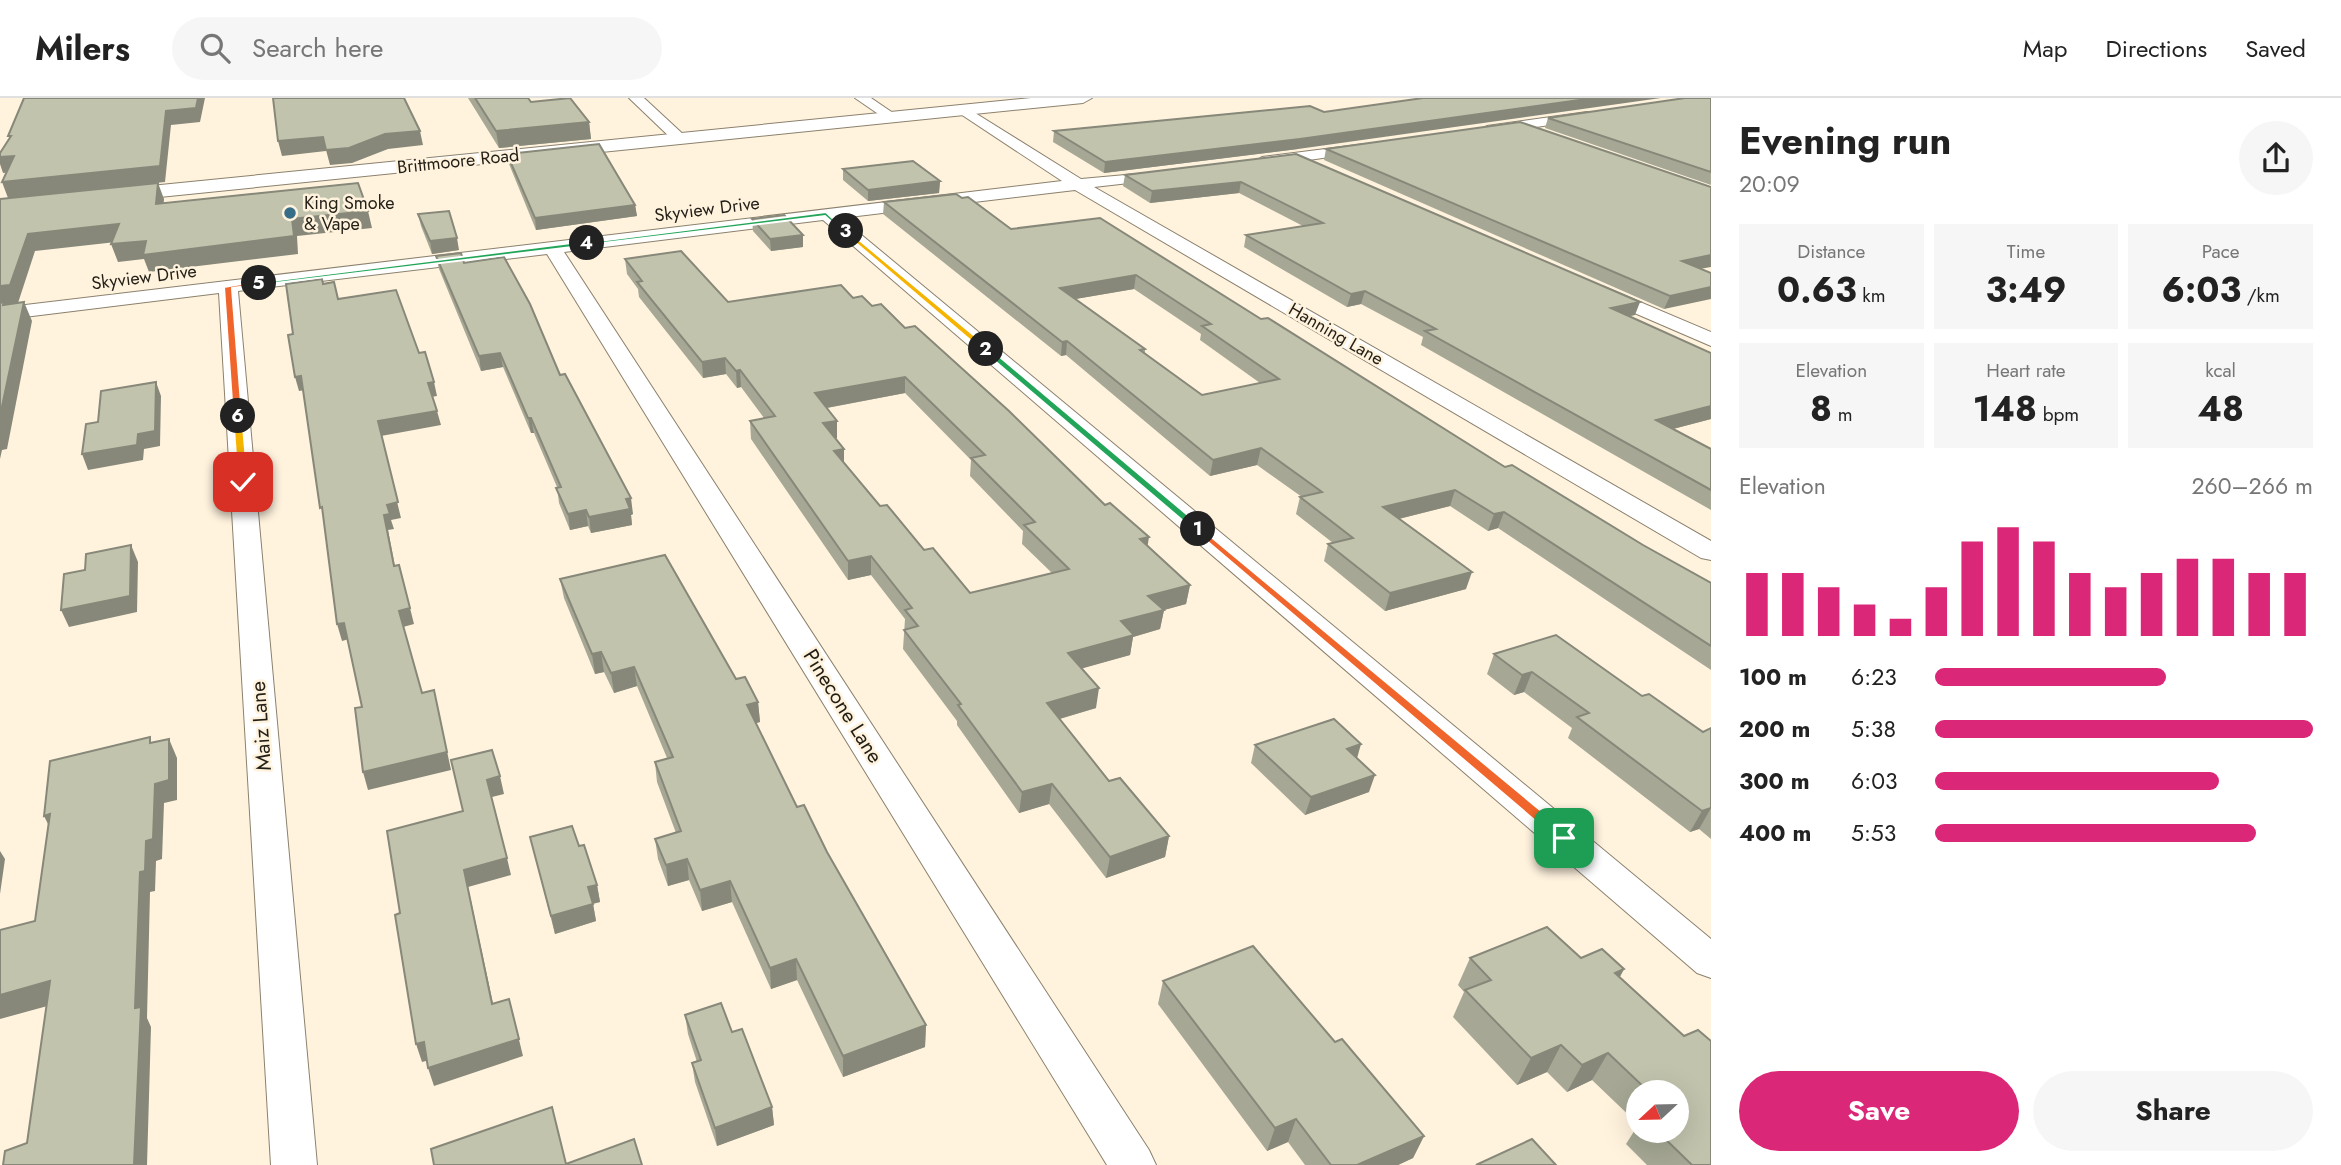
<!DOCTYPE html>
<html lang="en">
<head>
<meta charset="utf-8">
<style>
	:root { --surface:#fff; --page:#f6f6f6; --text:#222; --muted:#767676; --line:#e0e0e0; --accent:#db2777 }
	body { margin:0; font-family:Jost,sans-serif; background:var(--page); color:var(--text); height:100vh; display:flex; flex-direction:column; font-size:26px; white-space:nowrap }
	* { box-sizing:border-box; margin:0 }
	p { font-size:23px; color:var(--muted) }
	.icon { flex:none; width:38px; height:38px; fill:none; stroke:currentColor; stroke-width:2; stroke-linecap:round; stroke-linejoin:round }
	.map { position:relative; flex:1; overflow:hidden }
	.side { display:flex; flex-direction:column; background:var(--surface); width:630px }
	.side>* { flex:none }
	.needle { width:46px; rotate:248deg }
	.buttons { position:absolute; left:1626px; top:982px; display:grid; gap:14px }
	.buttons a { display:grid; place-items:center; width:63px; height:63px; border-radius:50%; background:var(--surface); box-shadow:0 7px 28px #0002; font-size:35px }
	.pin { position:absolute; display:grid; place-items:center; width:60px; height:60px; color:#fff; margin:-30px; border-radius:14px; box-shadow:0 4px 10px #0006 }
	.km { position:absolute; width:35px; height:35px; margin:-18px; border-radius:50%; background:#222; color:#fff; font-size:19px; line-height:35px; text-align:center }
	.round { display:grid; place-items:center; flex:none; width:74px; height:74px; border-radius:37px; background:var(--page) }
	.headline { display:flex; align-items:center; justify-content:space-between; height:119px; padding:0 28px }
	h1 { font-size:38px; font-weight:700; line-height:52px }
	.metrics { display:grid; grid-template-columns:repeat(3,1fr); gap:10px; height:119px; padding:7px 28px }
	.metrics div { display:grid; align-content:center; border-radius:0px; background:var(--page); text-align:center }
	.metrics b { font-size:35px; font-weight:700 }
	.metrics small { font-size:19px; font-weight:400 }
	.metrics p { font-size:19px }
	.chart { height:196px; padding:14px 28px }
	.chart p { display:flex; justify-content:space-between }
	.chart svg { width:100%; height:126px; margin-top:7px; stroke:var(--accent); stroke-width:6 }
	.primary-button { display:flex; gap:14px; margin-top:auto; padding:14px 28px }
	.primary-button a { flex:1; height:80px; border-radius:42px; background:var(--accent); color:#fff; font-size:28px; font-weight:700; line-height:80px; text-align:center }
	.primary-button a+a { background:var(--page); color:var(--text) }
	ul { padding:0 28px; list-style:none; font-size:23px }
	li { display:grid; grid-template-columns:112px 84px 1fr; align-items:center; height:52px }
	li i { height:18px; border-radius:9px; background:var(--accent) }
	header { display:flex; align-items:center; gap:42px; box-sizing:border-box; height:98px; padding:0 35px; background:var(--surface); border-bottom:2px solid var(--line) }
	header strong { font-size:33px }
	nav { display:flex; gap:38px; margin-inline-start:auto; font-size:24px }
	.search { width:490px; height:63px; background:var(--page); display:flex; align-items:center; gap:18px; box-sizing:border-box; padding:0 24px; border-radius:38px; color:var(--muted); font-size:26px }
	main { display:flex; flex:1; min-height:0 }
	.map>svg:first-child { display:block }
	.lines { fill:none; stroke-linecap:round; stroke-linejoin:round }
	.street-casing { stroke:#8b816d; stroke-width:2 }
	.secondary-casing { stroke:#8b816d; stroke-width:2 }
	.street { fill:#fff; fill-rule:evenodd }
	.secondary { fill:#fff; fill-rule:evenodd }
	.wall { fill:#a6a895; fill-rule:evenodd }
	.shaded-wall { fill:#878879 }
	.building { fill:#c1c3ad; stroke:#878879; stroke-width:2; fill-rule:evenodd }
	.split-1 { fill:#f0652b; stroke:#fff; stroke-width:2 }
	.split-2 { fill:#22a559; stroke:#fff; stroke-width:2 }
	.split-3 { fill:#f5b400; stroke:#fff; stroke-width:2 }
	.split-4 { fill:#22a559; stroke:#fff; stroke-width:2 }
	.split-5 { fill:#22a559; stroke:#fff; stroke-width:2 }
	.split-6 { fill:#f0652b; stroke:#fff; stroke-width:2 }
	.split-7 { fill:#f5b400; stroke:#fff; stroke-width:2 }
	.poi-dot { fill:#366e88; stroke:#fff3de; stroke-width:2.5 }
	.labels { text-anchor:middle; stroke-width:5; stroke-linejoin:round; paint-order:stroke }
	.far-street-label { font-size:18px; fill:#231f17; stroke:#fff3de }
	.far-poi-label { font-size:18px; fill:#231f17; stroke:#fff3de; text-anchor:start }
	.street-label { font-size:21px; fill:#231f17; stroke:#fff3de }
</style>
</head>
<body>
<header>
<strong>Milers</strong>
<div class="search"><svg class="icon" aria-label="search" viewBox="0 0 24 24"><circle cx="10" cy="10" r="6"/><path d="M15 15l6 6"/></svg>Search here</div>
<nav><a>Map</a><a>Directions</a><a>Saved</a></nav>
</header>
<main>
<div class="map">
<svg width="1711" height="1067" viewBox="0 0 1711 1067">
	<rect width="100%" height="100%" fill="#fff3de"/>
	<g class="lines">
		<!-- street casing -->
		<g class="street-casing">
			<g id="street">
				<path d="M629 0H644L685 38 687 41 685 44H675Z"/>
				<path d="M855 0H871L899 19 897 22H887Z"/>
				<path d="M964 8 1081 81 1170 73 1172 76 1164 81 1094 89 1711 443V462L1701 460 1075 92 841 120 1711 841V880L1697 875 823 122 564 154 1149 1052 1156 1067H1107L547 156 238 193 317 1067H271L219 195 0 222V210L1062 83 959 15V9Z"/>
				<path d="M1587 14 1592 15V21L1487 36 1480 32 1487 28Z"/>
				<path d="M1365 46 1372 50 1370 53 1262 69 1254 64 1262 59Z"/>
				<path d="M1602 188 1711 234V248L1595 198 1592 194 1595 190Z"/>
			</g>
		</g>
		<!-- secondary casing -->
		<g class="secondary-casing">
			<path id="secondary" d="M1031 0H1092L1083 5 110 104 103 102 99 98 103 94 110 92Z"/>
		</g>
		<!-- street -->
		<use href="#street" class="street"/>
		<!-- secondary -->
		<use href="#secondary" class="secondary"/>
	</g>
	<!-- wall -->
	<g class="wall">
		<path d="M468 0H528L531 4 589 24 591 41 499 50Z"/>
		<path d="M1711 0V87L1545 30 1548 20Z"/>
		<path d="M1054 33 1298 51 1104 75 1053 44Z"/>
		<path d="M1326 51 1701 171 1664 211 1324 62Z"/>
		<path d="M507 56 635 107 637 118 536 132 509 66Z"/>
		<path d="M1296 56 1635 217 1629 218 1711 321 1673 331 1711 351V412L1421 247 1423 239 1361 206 1347 209 1244 149 1246 137 1303 128 1239 95 1150 105 1123 88 1125 77Z"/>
		<path d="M843 71 940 83 939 95 868 103 843 82Z"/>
		<path d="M962 100 1011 131 1261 221 1505 369 1711 485V572L1498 430 1488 433 1450 408 1399 421 1466 491 1385 513 1324 463 1328 446 1333 445 1296 416 1300 399H1302L1257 367 1210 378 1066 257 1061 258 883 116 884 104ZM1134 191 1201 236 1200 242 1260 285 1202 297 1145 256V251L1075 201Z"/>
		<path d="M418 116 459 152 432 156 421 128Z"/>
		<path d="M752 121 803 137V149L771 153 753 133Z"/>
		<path d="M436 158 464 165 560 277 633 416 631 417 632 427 591 435 588 428 570 432 559 405 557 389 534 335H531L503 269 481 273 439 171Z"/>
		<path d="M625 161 728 204 853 200 872 208 905 230 1190 487 1186 506 1164 512 1160 531 1133 539 1130 557 1082 570 1096 610 1060 621 1109 683 1169 738 1165 759 1106 780 1049 706 1019 715 957 627V623L903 551 905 521 871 477 848 482 751 341 750 323 764 320 741 289 737 290 726 276 703 280 639 199 638 191 627 176ZM905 295 971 362 970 378 1023 433 1022 446 1052 475 970 495 880 408 844 366V351L835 340H837V323L827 310Z"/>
		<path d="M560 481 736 581 758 604 760 624 756 625 797 709 827 754 926 927 925 949 843 979 797 882 771 891 732 804 702 813 689 782 668 788 658 761 655 741 676 735 657 684 655 664 667 660 637 588 614 595 604 574 595 576 564 500Z"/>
		<path d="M1494 556 1642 598 1703 634 1711 630V741L1699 731 1690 734 1568 640 1572 630 1524 594 1514 597 1487 576Z"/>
		<path d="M1255 647 1357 660 1369 694 1305 717 1251 665Z"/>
		<path d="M530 739 579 748 597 787 600 804 593 806 596 823 555 836Z"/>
		<path d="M1547 829 1581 860 1602 851 1624 871 1620 879 1684 938 1698 932 1711 943V1067H1647L1626 1046 1638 1027V1032H1676V994H1638V1026L1592 982 1567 994 1547 974 1517 987 1453 919 1464 894 1458 887 1470 860Z"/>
		<path d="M1163 883 1335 944 1424 1038 1413 1060 1398 1067H1305L1288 1044 1267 1053 1158 906Z"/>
		<path d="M685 917 732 934 772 1009 774 1027 717 1048 695 984 692 965 697 964 688 936Z"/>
	</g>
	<!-- shaded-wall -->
	<g class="shaded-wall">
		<path d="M198 0H205L200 24 171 27 165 84 8 100 2 84Z"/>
		<path d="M1594 0H1661L1298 51 1104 75 1105 64Z"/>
		<path d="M589 24 591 41 499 50 496 33Z"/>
		<path d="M420 33 423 47 388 51 352 65 330 67 326 52 385 36Z"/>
		<path d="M323 39 326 53 282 58 278 43Z"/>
		<path d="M14 58 20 73 3 75 0 66V59Z"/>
		<path d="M940 83 939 95 868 103V92Z"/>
		<path d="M1241 84 1239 95 1150 105 1152 93Z"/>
		<path d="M158 85 164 101 162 123 156 106Z"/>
		<path d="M635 107 637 118 536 132 535 120Z"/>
		<path d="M368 113 372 130 297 138 298 156 149 174 144 161 118 164 111 146 292 121Z"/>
		<path d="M119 126 125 143 35 153 18 205 0 208V188L28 136Z"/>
		<path d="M803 137V149L771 153 770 141Z"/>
		<path d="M457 140 459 152 432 156 430 143Z"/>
		<path d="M1711 157V169L1677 175 1682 163Z"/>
		<path d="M1136 177 1134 191 1058 204 1060 190Z"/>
		<path d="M1711 189V201L1664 211 1670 198Z"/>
		<path d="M1365 193 1361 206 1347 209 1351 196Z"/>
		<path d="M24 204 32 223 7 351 2 352 0 361V318Z"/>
		<path d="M1640 204 1635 217 1606 223 1611 210Z"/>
		<path d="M1067 243 1066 257 1061 258 1062 244Z"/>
		<path d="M500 255 503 269 481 273 479 258Z"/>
		<path d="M725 260 726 276 703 280 702 264Z"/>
		<path d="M740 272 741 289 737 290 736 273Z"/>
		<path d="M301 278 305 292 299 293 295 279Z"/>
		<path d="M905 279V295L815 312V295Z"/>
		<path d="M156 284 161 298 160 348 144 351 143 362 88 372 82 356 138 336Z"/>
		<path d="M434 284 437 298 431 299 428 285Z"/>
		<path d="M1711 308V321L1650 337 1656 322Z"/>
		<path d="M437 313 441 327 381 338 401 420 391 422 394 431 388 432 398 484 384 417 387 407 378 323Z"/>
		<path d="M528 320H531L534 335H531Z"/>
		<path d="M837 323V340L823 343V325Z"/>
		<path d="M1261 350 1257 367 1210 378 1213 362Z"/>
		<path d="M844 351V369L834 353Z"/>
		<path d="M1455 392 1450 408 1378 426 1383 409Z"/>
		<path d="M631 400 633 416 631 417 632 427 591 435 589 419 626 401Z"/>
		<path d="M586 412 588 428 570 432 568 416Z"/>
		<path d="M1504 414 1498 430 1488 433 1494 416Z"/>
		<path d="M1149 439 1146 458 1140 441Z"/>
		<path d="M131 447 138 464 137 514 69 529 61 512Z"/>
		<path d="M871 458V477L848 482V463Z"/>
		<path d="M1472 474 1466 491 1385 513 1390 495Z"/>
		<path d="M1190 487 1186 506 1164 512 1160 531 1133 539 1130 557 1066 575 1068 555 1121 523 1148 498Z"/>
		<path d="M410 510 414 526 403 529 399 513Z"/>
		<path d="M344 525 349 541 342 543 337 526Z"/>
		<path d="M601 554 604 574 595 576 592 556Z"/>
		<path d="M634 569 637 588 614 595 611 575Z"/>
		<path d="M1532 574 1524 594 1514 597 1522 577Z"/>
		<path d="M1099 590 1096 610 1045 625 1047 605Z"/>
		<path d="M434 592 451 672 368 692 363 674Z"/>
		<path d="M758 604 760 624 749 627 747 607Z"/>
		<path d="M169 641 177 660V702L164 705 162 761 156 763 155 793 150 794 147 920 151 929 147 1067H134L135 910 140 774 146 743 155 686Z"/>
		<path d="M1361 646 1356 664 1347 651Z"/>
		<path d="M1375 677 1369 694 1305 717 1311 699Z"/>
		<path d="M500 678 504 696 492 699 487 682Z"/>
		<path d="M1052 686 1049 706 1019 715 1022 694Z"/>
		<path d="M1711 710 1699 731 1690 734 1702 713Z"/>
		<path d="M50 716 54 738 44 718Z"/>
		<path d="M1169 738 1165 759 1106 780 1110 759Z"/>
		<path d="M0 753 5 761 0 796Z"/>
		<path d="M507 760 511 777 468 789 497 924 492 906 464 772Z"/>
		<path d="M687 761 689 782 668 788 666 767Z"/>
		<path d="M730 783 732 804 702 813 700 792Z"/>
		<path d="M597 787 600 804 591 806 588 789Z"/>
		<path d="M593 806 596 823 555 836 551 818Z"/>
		<path d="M796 861 797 882 771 891 770 870Z"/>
		<path d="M1624 871 1609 898 1615 875Z"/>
		<path d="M50 883 62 904 0 921V897Z"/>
		<path d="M509 901 523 958 434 988 428 970Z"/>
		<path d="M926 927 925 949 843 979V958Z"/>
		<path d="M424 944 430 962 422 964 416 946Z"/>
		<path d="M1561 947 1547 974 1517 987 1531 960Z"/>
		<path d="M1608 955 1592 982 1567 994 1582 967Z"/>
		<path d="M772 1009 774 1027 717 1048 715 1030Z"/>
		<path d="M1296 1021 1288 1044 1267 1053 1275 1030Z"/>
		<path d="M1424 1038 1413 1060 1398 1067H1357Z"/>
	</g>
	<!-- building -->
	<g class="building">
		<path d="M24 0H198L196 10 166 13 160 68 2 84 14 58 0 59V55L11 38H8Z"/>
		<path d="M273 0H404L420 33 385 36 349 50 326 52 323 39 278 43Z"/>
		<path d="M475 0H528L531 4 570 0 589 24 496 33Z"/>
		<path d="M1423 0H1594L1300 41 1105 64 1054 33 1310 8 1324 14Z"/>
		<path d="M1685 0H1711V74L1548 20Z"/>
		<path d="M1520 24 1711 89V157L1682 163 1711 175V189L1670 198 1326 51Z"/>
		<path d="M599 46 635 107 535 120 507 56Z"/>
		<path d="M1296 56 1640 204 1611 210 1711 255V308L1656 322 1711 351V392L1425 233 1436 231 1365 193 1351 196 1246 137 1323 125 1241 84 1152 93 1125 77Z"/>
		<path d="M913 63 940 83 868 92 843 71Z"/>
		<path d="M158 85 156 106 358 85 368 113 292 121 294 138 143 157 146 143 111 146 119 126 28 136 10 187 0 188V101Z"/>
		<path d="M956 96 962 100 968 99 1011 131 1100 120 1261 221 1268 220 1505 369 1512 367 1643 447 1711 485V548L1504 414 1494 416 1455 392 1383 409 1472 474 1390 495 1328 446 1353 440 1300 399 1322 394 1261 350 1213 362 1067 243 1062 244 884 104ZM1136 177 1211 226 1202 228 1279 281 1202 297 1140 252 1145 251 1060 190Z"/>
		<path d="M449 113 457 140 430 143 418 116Z"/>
		<path d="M784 117 803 137 770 141 752 121Z"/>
		<path d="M681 153 728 204 841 187 853 200 862 198 872 208 881 206 905 230 915 228 1009 313 1105 407 1110 405 1149 439 1140 441 1190 487 1148 498 1164 512 1121 523 1134 537 1068 555 1099 590 1047 605 1109 683 1120 680 1169 738 1110 759 1052 686 1022 694 958 607 961 606 904 532 918 528 905 512 912 510 871 458 848 463 750 323 775 318 740 272 736 273 725 260 702 264 637 184 642 183 625 161ZM905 279 985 357 971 360 1035 424 1024 427 1069 471 970 495 933 450 924 452 887 407 880 408 834 353 844 351 823 325 837 323 815 295Z"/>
		<path d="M461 155 464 165 504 159 530 206 560 277 565 276 631 400 626 401 630 411 589 419 586 412 568 416 556 390 561 389 531 320H528L500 255 479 258 436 158Z"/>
		<path d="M322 181 323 186 334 184 338 201 396 192 419 255 425 254 434 284 428 285 437 313 378 323 398 404 387 407 390 416 384 417 394 468 399 467 410 510 399 513 422 595 434 592 447 654 363 674 355 610 362 609 344 525 337 526 322 409 320 410 301 278 295 279 288 237 293 236 286 186Z"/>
		<path d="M4 204 3 207 24 204 0 318V205Z"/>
		<path d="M156 284 155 333 138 336 137 347 82 356 86 326 98 324 101 293Z"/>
		<path d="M131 447 130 498 61 512 64 476 85 472 86 456Z"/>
		<path d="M665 457 736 581 745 579 758 604 747 607 797 709 804 707 827 754 926 927 843 958 796 861 770 870 730 783 700 792 687 761 666 767 655 741 681 733 655 664 673 659 634 569 611 575 601 554 592 556 560 481Z"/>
		<path d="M1556 537 1642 598 1649 596 1703 634 1711 630V710L1702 713 1577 619 1589 615 1532 574 1522 577 1494 556Z"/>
		<path d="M1334 621 1361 646 1347 651 1375 677 1311 699 1255 647Z"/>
		<path d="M150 639V645L169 641V682L155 686 153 741 146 743 145 773 140 774 135 910 141 909 134 1067H3L5 1053 27 1045 50 883 0 897V832L35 823 50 716 44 718 50 663Z"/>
		<path d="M492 652 500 678 487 682 507 760 464 772 492 906 509 901 519 941 428 970 424 944 416 946 395 817 400 815 387 733 463 713 451 662Z"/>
		<path d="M572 728 579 748 584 747 597 787 588 789 593 806 551 818 530 739Z"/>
		<path d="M1547 829 1581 860 1602 851 1624 871 1615 875 1684 938 1698 932 1711 943V1067H1692L1656 1032H1676V994H1649L1608 955 1582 967 1561 947 1531 960 1465 892 1491 882 1470 860Z"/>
		<path d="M1253 848 1335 944 1342 941 1424 1038 1357 1067H1331L1296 1021 1275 1030 1163 883Z"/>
		<path d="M721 905 732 934 742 931 772 1009 715 1030 692 965 701 962 685 917Z"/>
		<path d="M552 1009 566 1066 634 1041 642 1067H434L431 1051Z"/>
		<path d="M1532 1041 1556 1067H1476Z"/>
	</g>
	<!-- split-1 -->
	<path class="split-1" d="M1198 428 1569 736V743H1559L1195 433 1193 431Z"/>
	<!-- split-2 -->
	<path class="split-2" d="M983 249H988L1202 429V433H1195L983 253Z"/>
	<!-- split-3 -->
	<path class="split-3" d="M846 131 988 249V253H983L844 135Z"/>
	<!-- split-4 -->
	<path class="split-4" d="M826 114 848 135H844L825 118 587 147 583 145Z"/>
	<!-- split-5 -->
	<path class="split-5" d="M587 143 589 147 259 187 255 185Z"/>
	<!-- split-6 -->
	<path class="split-6" d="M259 183 262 186 232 190 242 318 238 321 233 318 224 189Z"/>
	<!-- split-7 -->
	<path class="split-7" d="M238 316 242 318 248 384 243 387 238 384 233 318Z"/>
	<!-- markers -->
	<circle class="poi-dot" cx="290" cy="115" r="7"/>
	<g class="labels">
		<!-- far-street labels -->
		<g class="far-street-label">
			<text transform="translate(458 63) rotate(-6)" y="6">Brittmoore Road</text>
			<text transform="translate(707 111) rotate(-7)" y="6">Skyview Drive</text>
			<text transform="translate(144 179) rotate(-7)" y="6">Skyview Drive</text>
			<text transform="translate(1336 236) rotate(30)" y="6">Hanning Lane</text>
		</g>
		<!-- far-poi labels -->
		<g class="far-poi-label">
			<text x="304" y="111">King Smoke<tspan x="304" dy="21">&amp; Vape</tspan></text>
		</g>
		<!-- street labels -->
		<g class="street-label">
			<text transform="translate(843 608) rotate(58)" y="7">Pinecone Lane</text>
			<text transform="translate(261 628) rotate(-94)" y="7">Maiz Lane</text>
		</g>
	</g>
</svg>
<div class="buttons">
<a><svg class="needle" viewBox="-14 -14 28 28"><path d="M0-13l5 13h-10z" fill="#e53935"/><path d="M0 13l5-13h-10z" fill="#767676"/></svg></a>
</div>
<div class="pin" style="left:1564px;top:740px;background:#1e9e55"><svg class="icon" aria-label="arrive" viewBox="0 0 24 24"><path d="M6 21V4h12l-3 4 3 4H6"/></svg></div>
<div class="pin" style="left:243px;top:384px;background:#d93025"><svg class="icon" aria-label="check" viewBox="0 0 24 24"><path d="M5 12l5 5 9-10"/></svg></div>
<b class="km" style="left:1198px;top:431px">1</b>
<b class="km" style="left:986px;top:251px">2</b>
<b class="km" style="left:846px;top:133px">3</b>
<b class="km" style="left:587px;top:145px">4</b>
<b class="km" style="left:259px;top:185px">5</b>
<b class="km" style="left:238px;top:318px">6</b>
</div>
<section class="side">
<div class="headline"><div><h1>Evening run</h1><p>20:09</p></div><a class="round"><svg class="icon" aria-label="share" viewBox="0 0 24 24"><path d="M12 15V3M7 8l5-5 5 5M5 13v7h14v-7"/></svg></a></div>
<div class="metrics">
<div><p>Distance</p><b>0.63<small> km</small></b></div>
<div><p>Time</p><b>3:49</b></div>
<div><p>Pace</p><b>6:03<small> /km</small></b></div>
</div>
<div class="metrics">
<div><p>Elevation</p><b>8<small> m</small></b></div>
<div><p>Heart rate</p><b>148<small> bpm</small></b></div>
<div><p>kcal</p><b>48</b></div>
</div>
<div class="chart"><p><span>Elevation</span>260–266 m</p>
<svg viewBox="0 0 160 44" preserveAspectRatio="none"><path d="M5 44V22M15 44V22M25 44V27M35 44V33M45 44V38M55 44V27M65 44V11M75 44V6M85 44V11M95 44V22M105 44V27M115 44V22M125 44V17M135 44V17M145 44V22M155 44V22"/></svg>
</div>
<ul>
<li><b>100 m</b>6:23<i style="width:61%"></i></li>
<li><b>200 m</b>5:38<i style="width:100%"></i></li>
<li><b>300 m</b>6:03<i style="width:75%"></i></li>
<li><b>400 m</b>5:53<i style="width:85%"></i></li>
</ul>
<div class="primary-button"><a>Save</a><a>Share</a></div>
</section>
</main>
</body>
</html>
